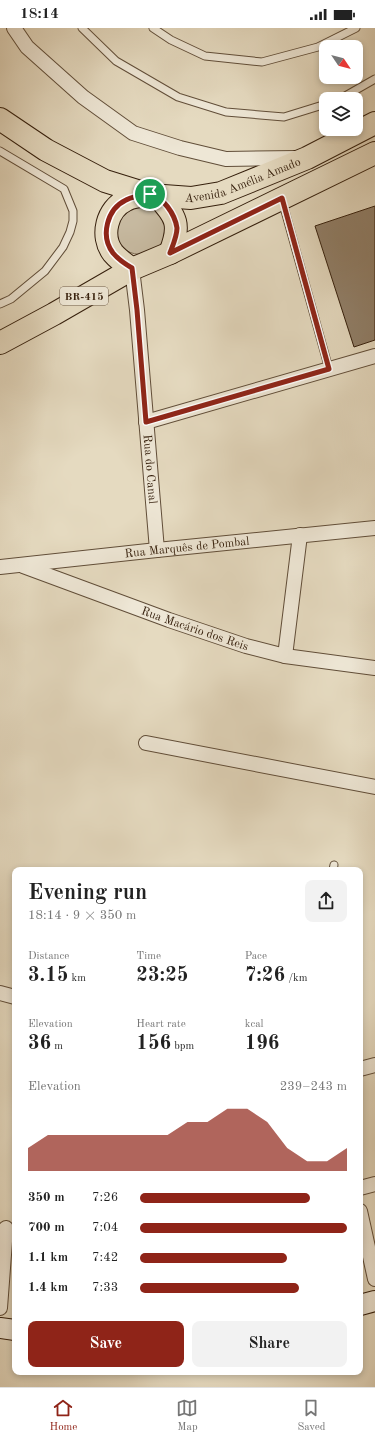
<!DOCTYPE html>
<html lang="en">
<head>
<meta charset="utf-8">
<style>
	:root { --surface:#fff; --page:#f2f2f2; --text:#222; --muted:#767676; --line:#e0e0e0; --accent:#8f2418 }
	body { margin:0; font-family:"Old Standard TT",serif; background:var(--page); color:var(--text); height:100vh; display:flex; flex-direction:column; font-size:15px; white-space:nowrap }
	* { box-sizing:border-box; margin:0 }
	p { font-size:13px; color:var(--muted) }
	.icon { flex:none; width:22px; height:22px; fill:none; stroke:currentColor; stroke-width:2; stroke-linecap:round; stroke-linejoin:round }
	.map { position:relative; flex:1; overflow:hidden }
	.side { position:absolute; left:12px; top:839px; width:351px; height:508px; display:flex; flex-direction:column; background:var(--surface); border-radius:8px; box-shadow:0 2px 6px #0003 }
	.side>* { flex:none }
	.needle { width:26px; rotate:125deg }
	.controls { position:absolute; left:319px; top:12px; display:grid; gap:8px }
	.controls a { display:grid; place-items:center; width:44px; height:44px; border-radius:8px; background:var(--surface); box-shadow:0 2px 6px #0003; font-size:20px }
	.pin { position:absolute; display:grid; place-items:center; width:34px; height:34px; color:#fff; margin:-17px; border:2px solid #fff; border-radius:50%; box-shadow:0 1px 4px #0007 }
	.round { display:grid; place-items:center; flex:none; width:42px; height:42px; border-radius:8px; background:var(--page) }
	.overview { display:flex; align-items:center; justify-content:space-between; height:68px; padding:0 16px }
	h1 { font-size:22px; font-weight:800; line-height:30px }
	.figures { display:grid; grid-template-columns:repeat(3,1fr); gap:6px; height:68px; padding:4px 16px }
	.figures div { display:grid; align-content:center }
	.figures b { font-size:20px; font-weight:800 }
	.figures small { font-size:11px; font-weight:400 }
	.figures p { font-size:11px }
	.chart { height:112px; padding:8px 16px }
	.chart p { display:flex; justify-content:space-between }
	.chart svg { width:100%; height:72px; margin-top:4px; fill:var(--accent); opacity:.7 }
	.button { display:flex; gap:8px; margin-top:auto; padding:8px 16px }
	.button a { flex:1; height:46px; border-radius:8px; background:var(--accent); color:#fff; font-size:16px; font-weight:800; line-height:46px; text-align:center }
	.button a+a { background:var(--page); color:var(--text) }
	ul { padding:0 16px; list-style:none; font-size:13px }
	li { display:grid; grid-template-columns:64px 48px 1fr; align-items:center; height:30px }
	li i { height:10px; border-radius:5px; background:var(--accent) }
	.status { display:flex; justify-content:space-between; align-items:center; height:28px; padding:0 20px; background:var(--surface); direction:ltr }
	.status svg { height:11px; fill:currentColor }
	.tab-bar { display:flex; justify-content:space-around; align-items:center; height:56px; border-top:1px solid var(--line); background:var(--surface); font-size:11px; color:var(--muted) }
	.tab-bar a { display:grid; justify-items:center; gap:2px }
	.tab-bar .selected { color:var(--accent) }
	.map>svg:first-child { display:block }
	.green { fill:#c7baa1; stroke:#7e6c56 }
	.building { fill:#91806a; stroke:#351f0c }
	.lines { fill:none; stroke-linecap:round; stroke-linejoin:round }
	.lane-casing { stroke:#614e39; stroke-width:9 }
	.street-casing { stroke:#614e39; stroke-width:16 }
	.secondary-casing { stroke:#351f0c; stroke-width:22 }
	.primary-casing { stroke:#351f0c; stroke-width:24 }
	.lane { stroke:#eee7d6; stroke-width:7 }
	.street { stroke:#eee7d6; stroke-width:14 }
	.secondary { stroke:#eee7d6; stroke-width:20 }
	.primary { stroke:#e5dac0; stroke-width:22 }
	.route-casing { stroke:#fff; stroke-width:8 }
	.route { stroke:#8f2418; stroke-width:5 }
	.labels { text-anchor:middle; stroke-width:3; stroke-linejoin:round; paint-order:stroke }
	.shield { fill:#eee7d6; stroke:#6c5b49; stroke-width:1 }
	.shield-label { font-size:11px; font-weight:bold; fill:#351f0c }
	.street-label { font-size:12px; fill:#351f0c; stroke:#eee7d6 }
</style>
</head>
<body>
<div class="status"><b>18:14</b><svg viewBox="0 0 49 12"><path d="M0 12V9h3v3zM5 12V6h3v6zM10 12V3h3v9zM15 12V0h3v12zM26 1h20v11H26zM47 4h2v5h-2z"/></svg></div>
<div class="map">
<svg width="375" height="1359" viewBox="0 0 375 1359">
	<rect width="100%" height="100%" fill="#e5dac0"/>
	<filter id="stains"><feTurbulence type="fractalNoise" baseFrequency=".005" numOctaves="4"/><feColorMatrix values="0 0 0 0 .2 0 0 0 0 .09 0 0 0 0 .02 0 0 0 .5 -.17"/></filter>
	<radialGradient id="worn" r=".72"><stop offset=".6" stop-color="#630" stop-opacity="0"/><stop offset="1" stop-color="#630" stop-opacity=".3"/></radialGradient>
	<!-- green -->
	<path class="green" d="M150 176 166 194C165 202 166 212 159 218 156 221 147 226 143 226 132 228 118 220 116 209 115 204 118 190 119 184Z"/>
	<!-- building -->
	<path class="building" d="M375 178V312L354 319 315 198Z"/>
	<g class="lines">
		<!-- lane casing -->
		<g class="lane-casing">
			<g id="lane">
				<path d="M82 0 116 33 178 69 226 84 284 89 326 76"/>
				<path d="M153 0 171 12 205 28 262 34 318 19 356 0"/>
				<path d="M340 71 375 51"/>
				<path d="M0 123 64 161 73 183V193L70 204 63 219 45 243 11 271 0 276"/>
				<path d="M282 172 329 341"/>
				<path d="M333 842 334 837"/>
			</g>
		</g>
		<!-- street casing -->
		<g class="street-casing">
			<g id="street">
				<path d="M14 0 27 19 83 69 133 105 180 120 226 131 297 130"/>
				<path id="s1" d="M132 241 137 282 157 522"/>
				<path d="M146 394 375 328"/>
				<path id="s2" d="M23 538 169 592 246 618 285 628 375 640"/>
				<path id="s3" d="M0 539 157 522 375 500"/>
				<path d="M285 628 300 507"/>
				<path d="M146 715 375 759"/>
				<path d="M0 965 15 969"/>
				<path d="M360 1041 375 1037"/>
				<path d="M360 1160 375 1156"/>
				<path d="M360 1183 375 1251"/>
				<path d="M0 1280 6 1200"/>
			</g>
		</g>
		<!-- secondary casing -->
		<g class="secondary-casing">
			<g id="secondary">
				<path d="M360 1277 375 1273"/>
				<path d="M0 1300 15 1302"/>
			</g>
		</g>
		<!-- primary casing -->
		<g class="primary-casing">
			<g id="primary">
				<path id="s4" d="M0 91 46 122 105 153 150 167 191 170 221 165 307 130 375 95"/>
				<path d="M157 168C177 189 181 197 170 225"/>
				<path d="M132 241C125 236 118 231 113 225 100 208 107 181 126 172 133 168 142 168 150 167"/>
				<path d="M0 315 54 286 132 241 170 225 375 125"/>
			</g>
		</g>
		<!-- lane -->
		<use href="#lane" class="lane"/>
		<!-- street -->
		<use href="#street" class="street"/>
		<!-- secondary -->
		<use href="#secondary" class="secondary"/>
		<!-- primary -->
		<use href="#primary" class="primary"/>
	</g>
	<g class="lines">
		<!-- route casing -->
		<g class="route-casing">
			<path id="route" d="M150 166C163 169 175 186 177 200 177 208 173 217 170 225L282 170 329 341 146 394 137 282 132 240C125 236 118 231 113 225 100 208 107 181 126 172 133 168 142 167 150 166Z"/>
		</g>
		<!-- route -->
		<use href="#route" class="route"/>
	</g>
	<g class="labels">
		<!-- shield labels -->
		<rect class="shield" x="60" y="259" width="48" height="18" rx="3"/>
		<g class="shield-label">
			<text x="84" y="272">BR-415</text>
		</g>
		<!-- street labels -->
		<g class="street-label">
			<text dy="4" stroke="none"><textPath href="#s4" startOffset="265">Avenida Amélia Amado</textPath></text>
			<text dy="4" stroke="none"><textPath href="#s1" startOffset="201">Rua do Canal</textPath></text>
			<text dy="4" stroke="none"><textPath href="#s3" startOffset="188">Rua Marquês de Pombal</textPath></text>
			<text dy="4" stroke="none"><textPath href="#s2" startOffset="183">Rua Macário dos Reis</textPath></text>
		</g>
	</g>
	<rect width="100%" height="100%" filter="url(#stains)"/>
	<rect width="100%" height="100%" fill="url(#worn)"/>
</svg>
<div class="controls">
<a><svg class="needle" viewBox="-14 -14 28 28"><path d="M0-13l5 13h-10z" fill="#e53935"/><path d="M0 13l5-13h-10z" fill="#767676"/></svg></a>
<a><svg class="icon" aria-label="layers" viewBox="0 0 24 24"><path d="M12 4l9 5-9 5-9-5zM3 14l9 5 9-5"/></svg></a>
</div>
<div class="pin" style="left:150px;top:166px;background:#1e9e55"><svg class="icon" aria-label="arrive" viewBox="0 0 24 24"><path d="M6 21V4h12l-3 4 3 4H6"/></svg></div>
<section class="side">
<div class="overview"><div><h1>Evening run</h1><p>18:14 · 9 × 350 m</p></div><a class="round"><svg class="icon" aria-label="share" viewBox="0 0 24 24"><path d="M12 15V3M7 8l5-5 5 5M5 13v7h14v-7"/></svg></a></div>
<div class="figures">
<div><p>Distance</p><b>3.15<small> km</small></b></div>
<div><p>Time</p><b>23:25</b></div>
<div><p>Pace</p><b>7:26<small> /km</small></b></div>
</div>
<div class="figures">
<div><p>Elevation</p><b>36<small> m</small></b></div>
<div><p>Heart rate</p><b>156<small> bpm</small></b></div>
<div><p>kcal</p><b>196</b></div>
</div>
<div class="chart"><p><span>Elevation</span>239–243 m</p>
<svg viewBox="0 0 160 44" preserveAspectRatio="none"><path d="M0 44V30L10 22L20 22L30 22L40 22L50 22L60 22L70 22L80 14L90 14L100 6L110 6L120 14L130 30L140 38L150 38L160 30V44z"/></svg>
</div>
<ul>
<li><b>350 m</b>7:26<i style="width:82%"></i></li>
<li><b>700 m</b>7:04<i style="width:100%"></i></li>
<li><b>1.1 km</b>7:42<i style="width:71%"></i></li>
<li><b>1.4 km</b>7:33<i style="width:77%"></i></li>
</ul>
<div class="button"><a>Save</a><a>Share</a></div>
</section>
</div>
<nav class="tab-bar">
<a class="selected"><svg class="icon" aria-label="home" viewBox="0 0 24 24"><path d="M3 11l9-7 9 7M6 9v11h12V9"/></svg>Home</a>
<a><svg class="icon" aria-label="map" viewBox="0 0 24 24"><path d="M3 6l6-2 6 2 6-2v14l-6 2-6-2-6 2zM9 4v14M15 6v14"/></svg>Map</a>
<a><svg class="icon" aria-label="saved" viewBox="0 0 24 24"><path d="M7 4h10v16l-5-4-5 4z"/></svg>Saved</a>
</nav>
</body>
</html>
